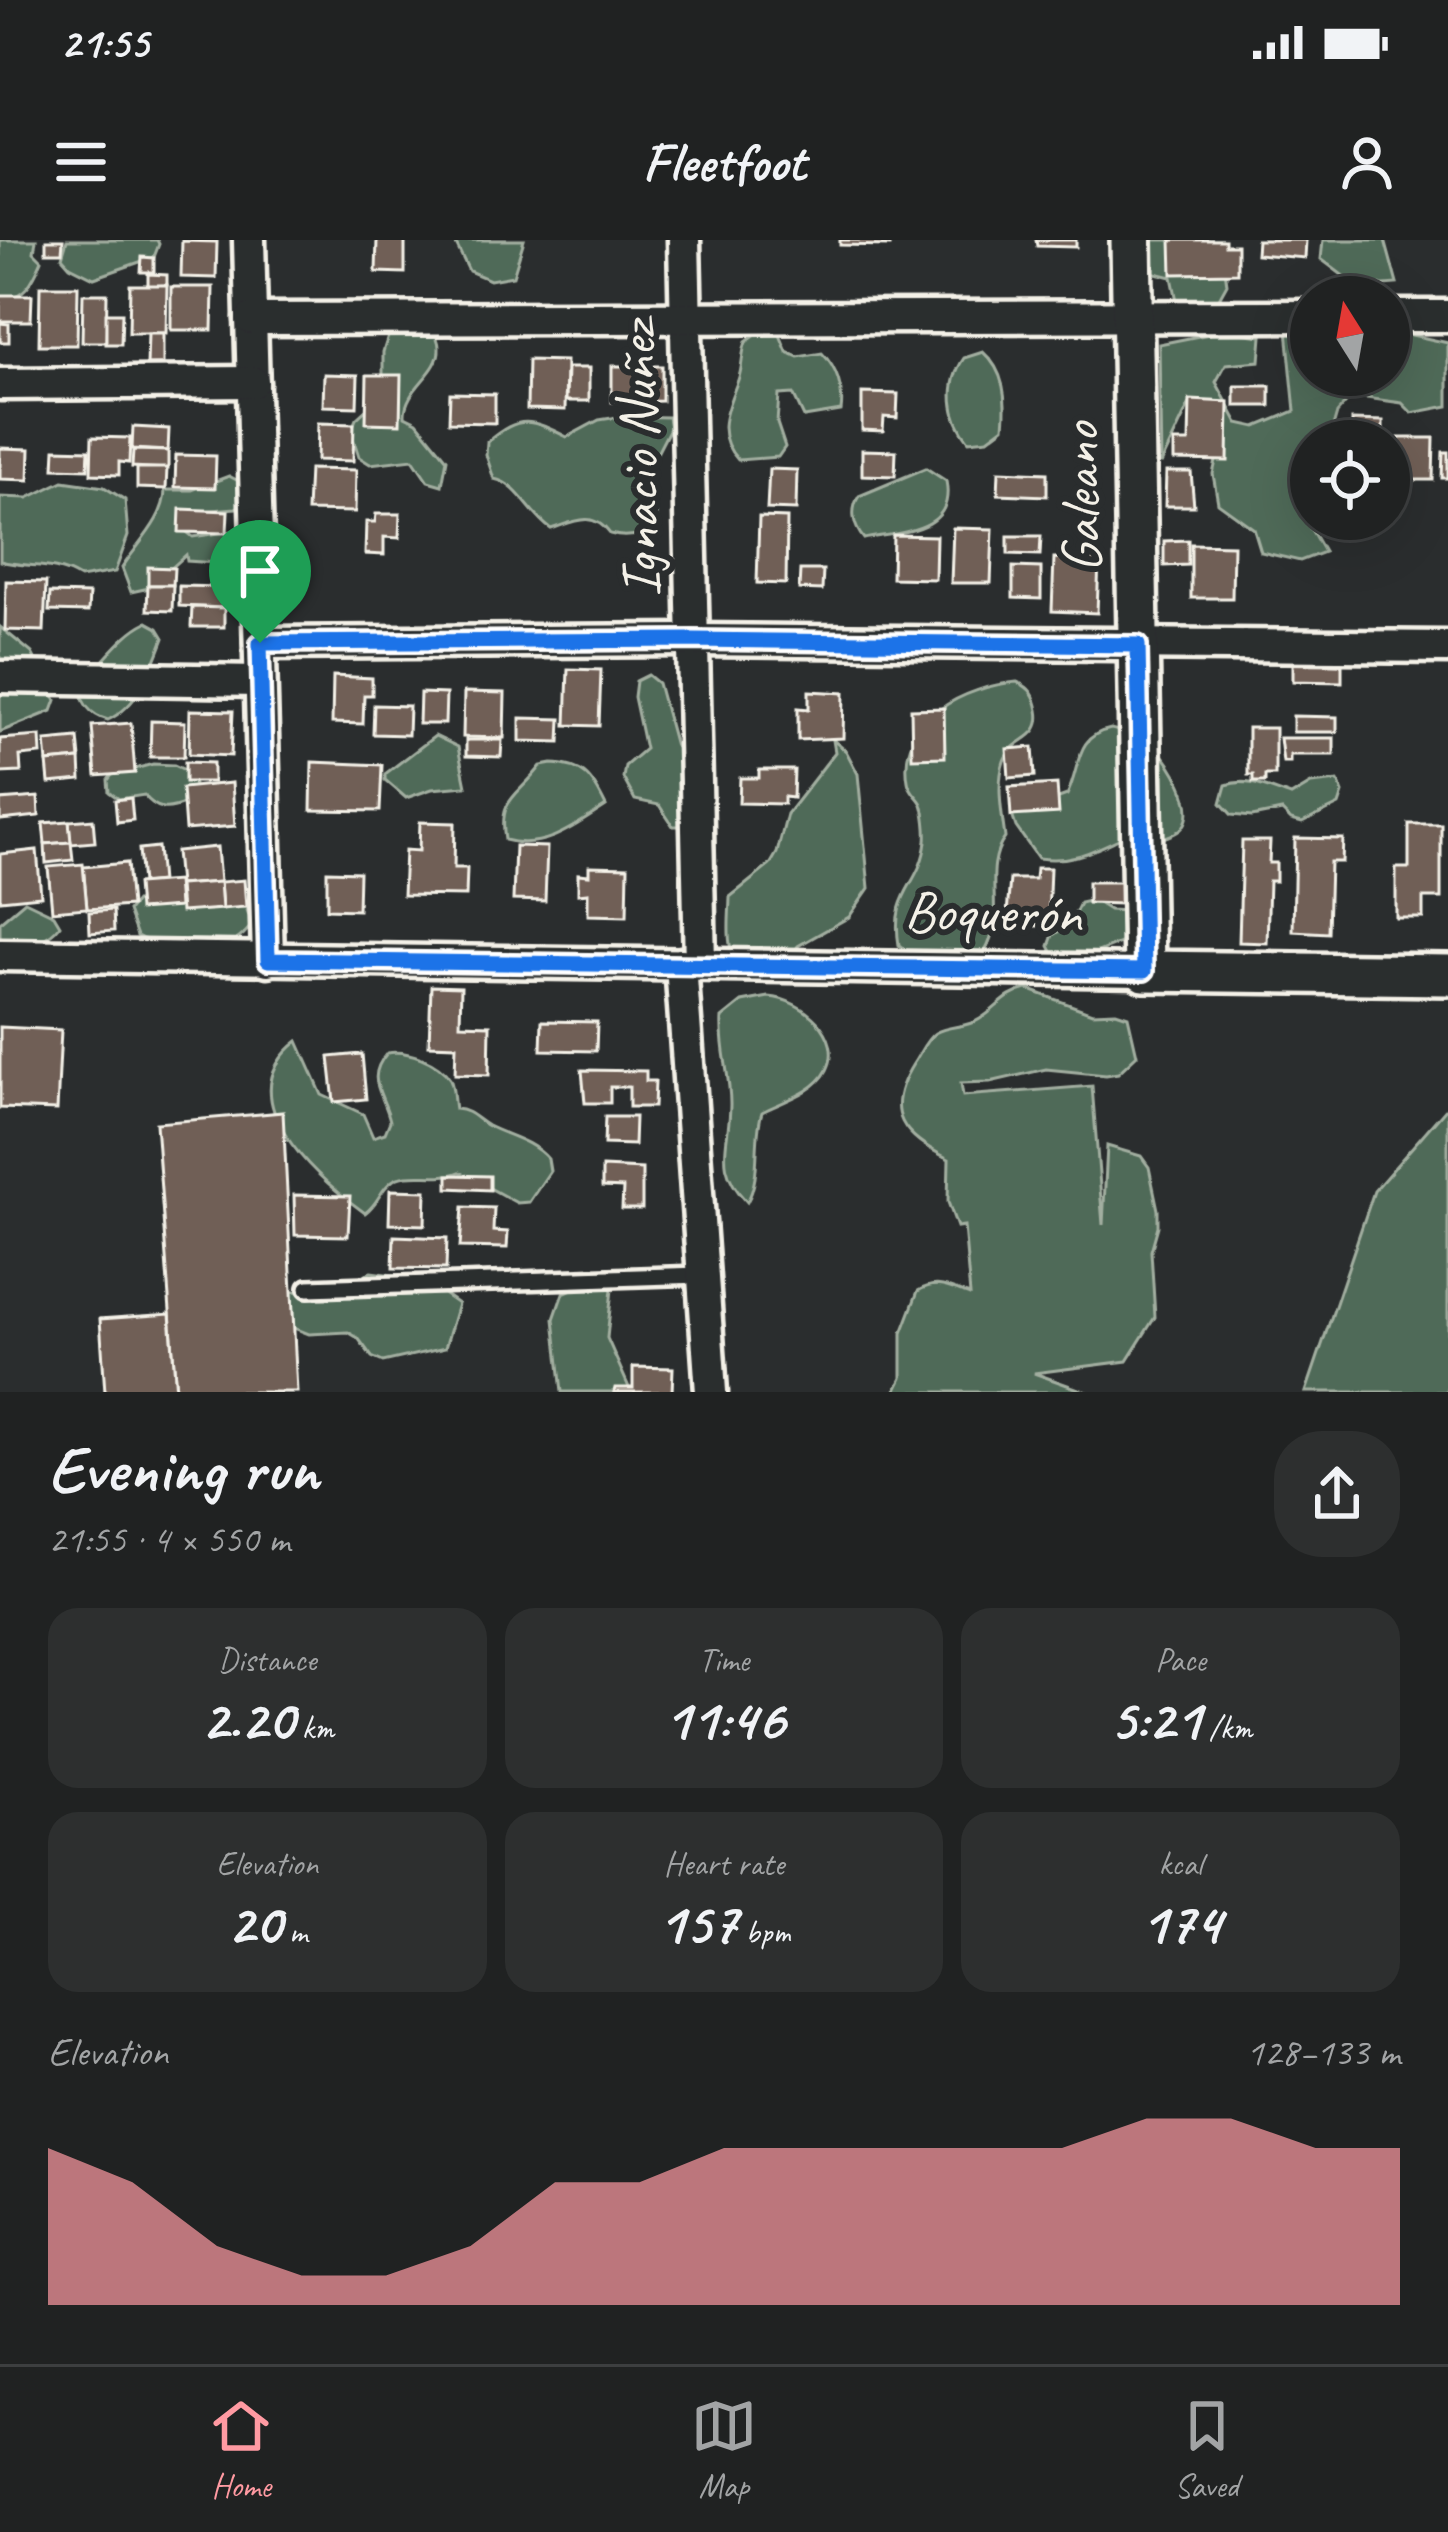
<!DOCTYPE html>
<html lang="en">
<head>
<meta charset="utf-8">
<style>
	:root { --surface:#202222; --page:#2d2f2f; --text:#f1f3f6; --muted:#a2a4a5; --line:#3d3f40; --accent:#ff9aa2 }
	body { margin:0; font-family:Caveat,sans-serif; background:var(--page); color:var(--text); height:100vh; display:flex; flex-direction:column; font-size:45px; white-space:nowrap }
	* { box-sizing:border-box; margin:0 }
	p { font-size:39px; color:var(--muted) }
	.icon { flex:none; width:66px; height:66px; fill:none; stroke:currentColor; stroke-width:2; stroke-linecap:round; stroke-linejoin:round }
	.map { position:relative; height:1152px; overflow:hidden }
	.sheet { display:flex; flex-direction:column; background:var(--surface); flex:1 }
	.sheet>* { flex:none }
	.needle { width:78px; rotate:349deg }
	.tools { position:absolute; left:1290px; top:36px; display:grid; gap:24px }
	.tools a { display:grid; place-items:center; width:120px; height:120px; border-radius:50%; background:var(--surface); box-shadow:0 12px 48px #0002,0 0 0 3px var(--line); font-size:60px }
	.pin { position:absolute; display:grid; place-items:center; width:102px; height:102px; color:#fff; margin:-123px -51px; border-radius:50% 50% 50% 0; rotate:-45deg; box-shadow:0 0 12px #0007 }
	.pin .icon { rotate:45deg }
	.round { display:grid; place-items:center; flex:none; width:126px; height:126px; border-radius:48px; background:var(--page) }
	.overview { display:flex; align-items:center; justify-content:space-between; height:204px; padding:0 48px }
	h1 { font-size:66px; font-weight:800; line-height:90px }
	.metrics { display:grid; grid-template-columns:repeat(3,1fr); gap:18px; height:204px; padding:12px 48px }
	.metrics div { display:grid; align-content:center; border-radius:30px; background:var(--page); text-align:center }
	.metrics b { font-size:60px; font-weight:800 }
	.metrics small { font-size:33px; font-weight:400 }
	.metrics p { font-size:33px }
	.chart { height:336px; padding:24px 48px }
	.chart p { display:flex; justify-content:space-between }
	.chart svg { width:100%; height:216px; margin-top:12px; fill:var(--accent); opacity:.7 }
	.status { display:flex; justify-content:space-between; align-items:center; height:84px; padding:0 60px; background:var(--surface); direction:ltr }
	.status svg { height:33px; fill:currentColor }
	header { display:flex; justify-content:space-between; align-items:center; height:156px; padding:0 48px; background:var(--surface); font-size:54px; font-weight:800 }
	.tabs { display:flex; justify-content:space-around; align-items:center; height:168px; border-top:3px solid var(--line); background:var(--surface); font-size:33px; color:var(--muted) }
	.tabs a { display:grid; justify-items:center; gap:6px }
	.tabs .on { color:var(--accent) }
	.map>svg:first-child { display:block }
	.green { fill:#506a58; stroke:#a2aea0; stroke-width:3 }
	.building { fill:#6f5e57; stroke:#f4f1e8; stroke-width:3 }
	.lines { fill:none; stroke-linecap:round; stroke-linejoin:round }
	.service-casing { stroke:#f4f1e8; stroke-width:24 }
	.minor-casing { stroke:#f4f1e8; stroke-width:39 }
	.tertiary-casing { stroke:#f4f1e8; stroke-width:48 }
	.service { stroke:#2a2d2e; stroke-width:15 }
	.minor { stroke:#2a2d2e; stroke-width:30 }
	.tertiary { stroke:#2a2d2e; stroke-width:39 }
	.route-casing { stroke:#fff; stroke-width:24 }
	.route { stroke:#1a73e8; stroke-width:15 }
	.labels { text-anchor:middle; stroke-width:12; stroke-linejoin:round; paint-order:stroke }
	.street-label { font-size:57px; fill:#f4f1e8; stroke:#2a2d2e }
</style>
</head>
<body>
<div class="status"><b>21:55</b><svg viewBox="0 0 49 12"><path d="M0 12V9h3v3zM5 12V6h3v6zM10 12V3h3v9zM15 12V0h3v12zM26 1h20v11H26zM47 4h2v5h-2z"/></svg></div>
<header><svg class="icon" aria-label="menu" viewBox="0 0 24 24"><path d="M4 6h16M4 12h16M4 18h16"/></svg>Fleetfoot<svg class="icon" aria-label="person" viewBox="0 0 24 24"><circle cx="12" cy="8" r="4"/><path d="M4 21q1-7 8-7t8 7"/></svg></header>
<div class="map">
<svg width="1448" height="1152" viewBox="0 0 1448 1152">
	<rect width="100%" height="100%" fill="#2a2d2e"/>
	<filter id="ink" filterUnits="userSpaceOnUse"><feTurbulence type="fractalNoise" baseFrequency=".00833" numOctaves="2"/><feDisplacementMap in="SourceGraphic" scale="24" xChannelSelector="R" yChannelSelector="G"/><feConvolveMatrix kernelMatrix="1 2 1 2 8 2 1 2 1" color-interpolation-filters="sRGB"/></filter>
	<g filter="url(#ink)">
		<!-- green -->
		<g class="green">
			<path d="M0 0H36L34 12 42 20C34 39 24 62 0 56Z"/>
			<path d="M67 0H157L159 4 154 17 94 38 70 26 62 17Z"/>
			<path d="M454 0H524L513 36 490 40 469 31Z"/>
			<path d="M1145 0H1221L1227 44 1207 80H1181L1172 37 1139 29Z"/>
			<path d="M1323 0H1385L1397 44 1358 47 1321 19Z"/>
			<path d="M428 79C432 87 439 98 439 107 441 133 404 148 405 176L417 182 447 219 442 245 428 241 413 219 370 224 359 217 351 191 356 179 383 154V112L391 87Z"/>
			<path d="M1286 80 1311 91V135H1389V90L1448 103V166L1412 173 1402 163 1352 156 1337 173 1329 201H1311V269L1297 265 1324 312 1300 321 1261 312 1254 289 1218 263 1213 234 1222 195 1189 165 1161 224 1159 104 1224 91 1262 96 1260 121 1226 124 1216 142 1238 183 1256 187 1295 171Z"/>
			<path d="M766 88 778 90 787 112 798 117 822 113C837 128 844 150 841 171L804 177 793 154 779 155 777 183 785 207 778 217 738 220C713 193 727 169 738 140 743 127 741 115 746 102Z"/>
			<path d="M983 112C1005 131 1007 159 1004 187L988 199 969 201C949 177 946 144 964 118Z"/>
			<path d="M625 176 668 177 670 188 652 223 650 236 658 284C643 296 628 299 610 294 593 270 575 281 551 289 530 275 518 243 494 239L486 215 487 202C520 174 531 179 567 197L599 180Z"/>
			<path d="M926 228 946 241C956 292 901 292 864 299 853 286 850 270 859 256Z"/>
			<path d="M229 236 246 245 247 260 236 268 189 272 184 290 193 297 246 289 243 326 233 335 216 323 187 321 186 315 149 348 131 352 122 328C137 304 165 279 165 250H192Z"/>
			<path d="M63 241 104 247 125 260 128 296 115 332 80 338C52 321 31 329 0 321V257L28 258Z"/>
			<path d="M147 382 158 388 164 398C152 429 140 465 108 480 90 475 80 462 80 443 104 424 120 395 147 382Z"/>
			<path d="M0 387 32 413 56 460 52 471 0 492Z"/>
			<path d="M648 435 658 443 675 506 685 512 686 586H673L659 565 635 560 623 538 625 526 645 509 634 457 636 441Z"/>
			<path d="M1017 442C1031 448 1035 455 1038 470 1044 501 1012 497 1004 521 996 545 1002 574 1005 598 979 632 1011 682 979 720L919 721 899 705C890 650 921 647 926 601 927 591 925 573 922 564 918 556 909 551 908 541 897 478 967 446 1017 442Z"/>
			<path d="M1111 489C1126 493 1145 498 1156 508 1171 523 1199 566 1183 587 1174 598 1150 600 1137 604L1123 597C1092 611 1072 623 1038 618L1016 587 1012 575 1067 555C1081 527 1074 496 1111 489Z"/>
			<path d="M435 496 458 507 466 546 432 549 406 558 385 540V534Z"/>
			<path d="M833 500 846 511 858 534 869 648 849 677 798 706 776 736 750 740C723 710 729 695 730 657L770 625 777 613 787 574 835 512Z"/>
			<path d="M153 524 174 525 191 533 194 545 186 563C167 571 157 571 144 555L119 559 109 552 108 540 112 535Z"/>
			<path d="M552 524C585 525 593 539 606 566 575 586 544 611 505 600 498 557 517 558 541 526Z"/>
			<path d="M1338 541 1343 553 1339 565 1302 583 1291 580 1282 571 1252 577 1232 575 1221 563 1226 545C1248 537 1269 549 1291 556L1311 544Z"/>
			<path d="M148 659 246 667 252 684C228 722 179 706 143 699L137 696 128 671 136 661Z"/>
			<path d="M1093 660 1109 670 1127 671 1135 697 1076 721 1055 717 1049 706 1053 695 1070 684 1080 663Z"/>
			<path d="M25 661 54 675 60 685C46 705 22 703 0 706V682Z"/>
			<path d="M1027 749 1092 773 1116 772 1128 776 1137 815 1118 833 1106 835 1046 829 990 842 961 843 963 856 1092 846 1103 985 1107 906 1141 916 1149 927 1158 970V986L1151 1011 1155 1077 1127 1121 1034 1133 1087 1152H895L902 1138V1093L918 1051C939 1039 950 1049 970 1055L964 986 957 987 948 962 949 919C903 896 882 874 913 824 920 814 925 800 935 793 949 785 967 788 980 779 998 768 1005 754 1027 749Z"/>
			<path d="M769 757C802 759 845 796 827 830 815 853 783 861 762 872 753 900 762 936 747 962 712 925 730 906 730 864 730 834 720 808 722 778L742 762Z"/>
			<path d="M298 801 322 855 363 874 373 897 385 893 390 881C384 853 364 840 387 813 406 809 438 821 450 839 454 847 453 859 455 869 471 870 475 879 488 886 510 897 531 900 548 919L550 931 529 962 517 963 460 932C438 941 406 929 391 942 380 950 378 964 365 973 317 938 224 858 298 801Z"/>
			<path d="M1448 866V1152H1306L1374 951Z"/>
			<path d="M371 1032 422 1039 458 1064 445 1108 383 1122 372 1117 358 1098 348 1092 309 1094 286 1085 281 1056 293 1051 320 1053Z"/>
			<path d="M586 1043 612 1049 607 1098 631 1152H562L554 1079 563 1053Z"/>
		</g>
		<!-- building -->
		<g class="building">
			<path d="M46 0H63L62 12H46Z"/>
			<path d="M377 0H405V33L376 32Z"/>
			<path d="M840 0H890V6L840 5Z"/>
			<path d="M1036 0H1076V7L1037 6Z"/>
			<path d="M1171 0H1225V5H1237V33L1172 34Z"/>
			<path d="M1257 0H1306L1305 18 1256 14Z"/>
			<path d="M182 1 217 2 216 38 181 37Z"/>
			<path d="M142 17 154 18V32H141Z"/>
			<path d="M148 34 167 35V45L148 46Z"/>
			<path d="M130 45H167L166 93H129Z"/>
			<path d="M40 46H78L77 105H39Z"/>
			<path d="M171 47H213L212 90H171Z"/>
			<path d="M83 54H107L106 102H82Z"/>
			<path d="M0 55H32L31 81H0Z"/>
			<path d="M106 73H122L121 104H106Z"/>
			<path d="M0 83 9 84V102H0Z"/>
			<path d="M148 93H163V126H147Z"/>
			<path d="M528 120 566 121 565 170 527 169Z"/>
			<path d="M612 126H662V161L612 162Z"/>
			<path d="M567 128H589V161H566Z"/>
			<path d="M324 134 358 135 357 167 323 166Z"/>
			<path d="M367 135H401L400 184 366 183Z"/>
			<rect x="1235" y="146" width="35" height="20"/>
			<path d="M450 153 495 154V183L449 182Z"/>
			<path d="M862 153 898 154 897 178 884 177 883 191 862 190Z"/>
			<path d="M1190 160 1229 162 1228 221 1174 220V202H1189Z"/>
			<path d="M1352 180 1383 181V201H1352Z"/>
			<path d="M318 183 354 184 353 221 317 220Z"/>
			<path d="M133 187 169 189 168 211 132 209Z"/>
			<path d="M92 197 130 198 129 223 119 222V235L91 234Z"/>
			<path d="M1399 198H1434L1433 240H1399Z"/>
			<path d="M0 208 30 209 29 240 0 239Z"/>
			<path d="M55 209 89 210 88 229 54 228Z"/>
			<path d="M133 210 168 211V229L132 227Z"/>
			<path d="M862 210 896 211 895 236 862 235Z"/>
			<path d="M1443 212H1448V238H1442Z"/>
			<path d="M176 215 216 216 215 248 175 247Z"/>
			<path d="M137 228H167L166 249 137 248Z"/>
			<path d="M309 229 356 230 355 272 307 271Z"/>
			<path d="M769 229 797 230 796 270 767 269Z"/>
			<path d="M999 231 1047 233V256L998 254Z"/>
			<path d="M1166 232H1191L1194 266H1165Z"/>
			<path d="M180 269 228 271 227 293 179 292Z"/>
			<path d="M376 274H400L399 298 384 297V315L365 314 366 282H375Z"/>
			<path d="M759 277 787 278 786 344 757 343Z"/>
			<path d="M953 288 993 289 991 343H951Z"/>
			<path d="M893 295 936 296 935 339 892 338Z"/>
			<path d="M1008 296H1041L1040 315 1008 314Z"/>
			<path d="M1188 300V325L1164 326V301Z"/>
			<path d="M1191 304 1233 305 1232 358H1191Z"/>
			<path d="M1054 318 1099 319 1097 373 1052 371Z"/>
			<path d="M148 327 174 328 173 345H148Z"/>
			<path d="M1013 327 1041 328V359L1013 358Z"/>
			<path d="M800 330H823L822 350 799 349Z"/>
			<path d="M6 341 46 342 44 391 5 390Z"/>
			<path d="M148 345H173L172 371 147 370Z"/>
			<path d="M179 346 225 347 224 368 179 366Z"/>
			<path d="M50 353 89 354 88 372 49 371Z"/>
			<path d="M192 367 224 368V387H191Z"/>
			<path d="M1293 422 1342 424V442L1293 441Z"/>
			<path d="M568 429 601 430 599 486 566 485Z"/>
			<path d="M333 436 372 438V455H364L363 484 332 483Z"/>
			<path d="M809 451 844 453 843 498 798 500V468L809 469Z"/>
			<path d="M464 452 505 453 504 498 463 497Z"/>
			<path d="M420 453 446 454 445 484H419Z"/>
			<path d="M374 465 409 466 408 495 373 494Z"/>
			<path d="M944 468 945 517 912 518 911 469Z"/>
			<path d="M190 470 233 471 231 516 189 514Z"/>
			<path d="M1293 476 1337 477V492H1293Z"/>
			<path d="M520 478 561 479 560 502 520 501Z"/>
			<path d="M151 481 185 482 184 517H150Z"/>
			<path d="M131 483 135 533 96 536 92 486Z"/>
			<path d="M1248 488H1275V535H1265V542H1253V535H1248Z"/>
			<path d="M40 496 41 514 20 516 21 532 0 533V499Z"/>
			<path d="M78 498 80 519 47 522 45 501Z"/>
			<path d="M1280 498H1334V515H1290V522H1283Z"/>
			<path d="M466 500H502L501 517 466 516Z"/>
			<path d="M1033 507 1035 536 1009 538 1007 509Z"/>
			<path d="M80 519 81 540 49 543 47 522Z"/>
			<path d="M185 522 213 523V542H185Z"/>
			<path d="M312 522 382 525 380 571 311 570Z"/>
			<path d="M759 530H794L793 558 784 557V564L739 563 740 538H759Z"/>
			<path d="M232 543 235 586 185 590 182 548Z"/>
			<path d="M1057 544 1059 573 1011 576 1009 547Z"/>
			<path d="M38 557 39 576 0 580V560Z"/>
			<path d="M131 558 133 580 117 582 115 560Z"/>
			<path d="M93 579 95 602 71 604 69 581Z"/>
			<path d="M69 581 71 602 45 604 43 583Z"/>
			<path d="M420 582 455 583 454 628H467L466 656 403 655 405 610 419 611Z"/>
			<path d="M1409 584H1441V658H1423V678H1396V628H1409Z"/>
			<path d="M1295 598 1343 599 1342 622H1330L1328 693 1293 691Z"/>
			<path d="M1242 601H1270L1269 623H1276V641H1269L1267 703 1239 702Z"/>
			<path d="M71 602 73 620 46 623 45 604Z"/>
			<path d="M515 606 547 607 545 661 513 660Z"/>
			<path d="M158 607 161 642 142 644 139 609Z"/>
			<path d="M217 607 220 642 179 645 176 611Z"/>
			<path d="M37 610 41 656 0 660V614Z"/>
			<path d="M127 623 131 666 87 669 83 627Z"/>
			<path d="M83 624 87 668 52 671 48 627Z"/>
			<path d="M589 626 628 627 627 676 588 675V653L578 654V634L589 635Z"/>
			<path d="M1036 628H1050L1048 681H1037V686L1006 685 1010 639H1035Z"/>
			<path d="M327 631 359 632 358 670 327 669Z"/>
			<path d="M244 640 246 667 222 669 220 642Z"/>
			<path d="M177 641 179 667 139 670 137 644Z"/>
			<path d="M220 642 222 669 181 672 179 645Z"/>
			<path d="M1088 642H1123L1122 664 1088 663Z"/>
			<path d="M113 670 114 691 90 693 89 672Z"/>
			<path d="M431 746 461 747 460 784 490 785 489 835 455 834 456 806 429 805Z"/>
			<path d="M542 781 597 782 596 811 541 810Z"/>
			<path d="M0 787 61 790 57 870 0 868Z"/>
			<path d="M362 814 366 859 334 862 329 817Z"/>
			<path d="M582 830 646 831V841H655L654 867H629V847H610V863H585Z"/>
			<path d="M283 872 297 1152H176L156 883Z"/>
			<path d="M605 877H635L634 905 604 904Z"/>
			<path d="M602 927 642 929V969H622L623 948 602 947Z"/>
			<path d="M448 935 490 936V950L448 948Z"/>
			<path d="M390 950 426 951 425 985 389 984Z"/>
			<path d="M294 955 350 956 348 996 295 995Z"/>
			<path d="M463 967 494 968 493 991 508 992 507 1008 460 1007Z"/>
			<path d="M394 996 447 998 446 1029 393 1028Z"/>
			<path d="M170 1074 176 1152H105L100 1079Z"/>
			<path d="M633 1127 673 1128 672 1152H614L615 1148H633Z"/>
		</g>
		<g class="lines">
			<!-- service casing -->
			<g class="service-casing">
				<path id="service" d="M308 1048 701 1035"/>
			</g>
			<!-- minor casing -->
			<g class="minor-casing">
				<g id="minor">
					<path d="M249 0 268 720"/>
					<path d="M684 0 700 724"/>
					<path d="M1389 76H1448"/>
					<path d="M251 79 1311 76"/>
					<path d="M0 144 253 142"/>
					<path d="M260 403 692 400 1448 407"/>
					<path d="M0 437 260 441"/>
					<path d="M0 715 1144 731"/>
					<path d="M681 724 711 1152"/>
				</g>
			</g>
			<!-- tertiary casing -->
			<g class="tertiary-casing">
				<path id="tertiary" d="M1131 0 1144 731 1448 735"/>
			</g>
			<!-- service -->
			<use href="#service" class="service"/>
			<!-- minor -->
			<use href="#minor" class="minor"/>
			<!-- tertiary -->
			<use href="#tertiary" class="tertiary"/>
		</g>
	</g>
	<g class="lines" filter="url(#ink)">
		<!-- route casing -->
		<g class="route-casing">
			<path id="route" d="M692 400 1138 405 1144 731 268 720 260 403Z"/>
		</g>
		<!-- route -->
		<use href="#route" class="route"/>
	</g>
	<g class="labels">
		<!-- street labels -->
		<g class="street-label">
			<text transform="translate(637 219) rotate(-91)" y="20">Ignacio Nuñez</text>
			<text transform="translate(1079 258) rotate(-91)" y="20">Galeano</text>
			<text transform="translate(993 671) rotate(1)" y="20">Boquerón</text>
		</g>
	</g>
</svg>
<div class="tools">
<a><svg class="needle" viewBox="-14 -14 28 28"><path d="M0-13l5 13h-10z" fill="#e53935"/><path d="M0 13l5-13h-10z" fill="#a2a4a5"/></svg></a>
<a><svg class="icon" aria-label="locate" viewBox="0 0 24 24"><circle cx="12" cy="12" r="6"/><path d="M12 2v4M12 18v4M2 12h4M18 12h4"/></svg></a>
</div>
<div class="pin" style="left:260px;top:403px;background:#1e9e55"><svg class="icon" aria-label="arrive" viewBox="0 0 24 24"><path d="M6 21V4h12l-3 4 3 4H6"/></svg></div>
</div>
<section class="sheet">
<div class="overview"><div><h1>Evening run</h1><p>21:55 · 4 × 550 m</p></div><a class="round"><svg class="icon" aria-label="share" viewBox="0 0 24 24"><path d="M12 15V3M7 8l5-5 5 5M5 13v7h14v-7"/></svg></a></div>
<div class="metrics">
<div><p>Distance</p><b>2.20<small> km</small></b></div>
<div><p>Time</p><b>11:46</b></div>
<div><p>Pace</p><b>5:21<small> /km</small></b></div>
</div>
<div class="metrics">
<div><p>Elevation</p><b>20<small> m</small></b></div>
<div><p>Heart rate</p><b>157<small> bpm</small></b></div>
<div><p>kcal</p><b>174</b></div>
</div>
<div class="chart"><p><span>Elevation</span>128–133 m</p>
<svg viewBox="0 0 160 44" preserveAspectRatio="none"><path d="M0 44V12L10 19L20 32L30 38L40 38L50 32L60 19L70 19L80 12L90 12L100 12L110 12L120 12L130 6L140 6L150 12L160 12V44z"/></svg>
</div>
</section>
<nav class="tabs">
<a class="on"><svg class="icon" aria-label="home" viewBox="0 0 24 24"><path d="M3 11l9-7 9 7M6 9v11h12V9"/></svg>Home</a>
<a><svg class="icon" aria-label="map" viewBox="0 0 24 24"><path d="M3 6l6-2 6 2 6-2v14l-6 2-6-2-6 2zM9 4v14M15 6v14"/></svg>Map</a>
<a><svg class="icon" aria-label="saved" viewBox="0 0 24 24"><path d="M7 4h10v16l-5-4-5 4z"/></svg>Saved</a>
</nav>
</body>
</html>
